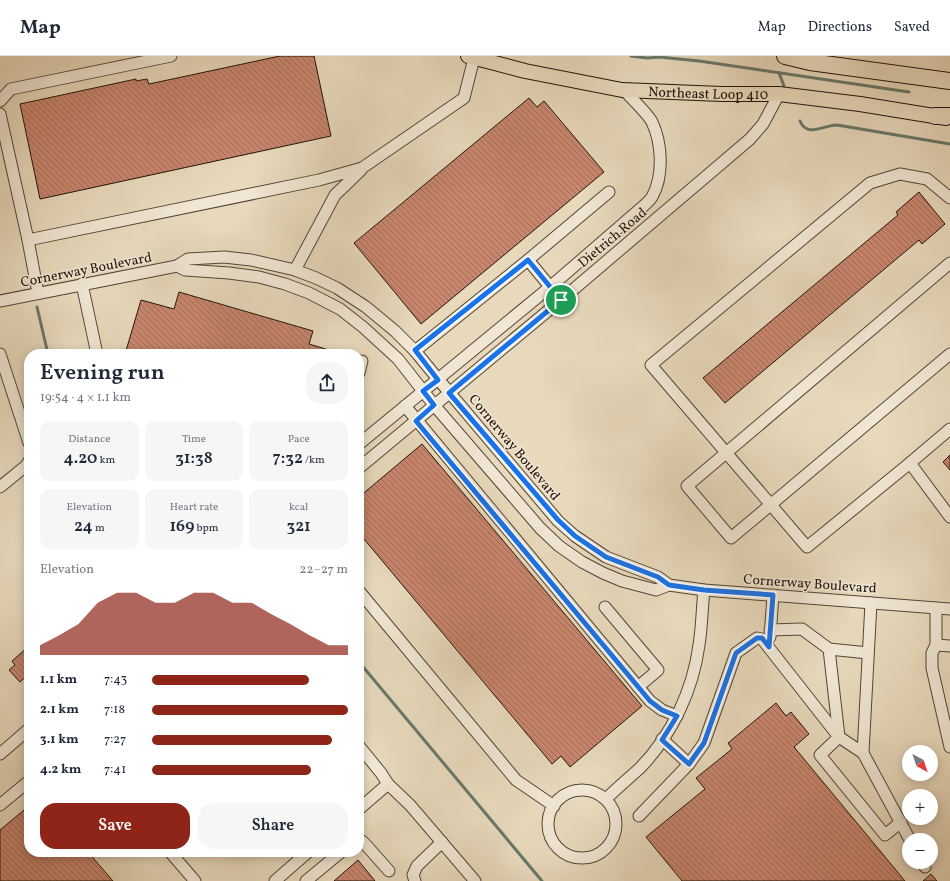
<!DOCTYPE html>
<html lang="en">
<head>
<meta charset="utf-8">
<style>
	:root { --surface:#fff; --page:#f6f6f7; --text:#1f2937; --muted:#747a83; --line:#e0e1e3; --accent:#8f2418 }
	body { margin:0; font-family:Vollkorn,serif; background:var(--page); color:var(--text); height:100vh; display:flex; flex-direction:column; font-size:15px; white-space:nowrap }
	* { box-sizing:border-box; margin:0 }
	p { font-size:13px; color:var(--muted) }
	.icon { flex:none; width:22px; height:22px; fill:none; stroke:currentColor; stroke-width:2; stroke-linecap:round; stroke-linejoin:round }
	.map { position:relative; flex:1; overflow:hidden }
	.sheet { position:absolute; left:24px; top:293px; width:340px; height:508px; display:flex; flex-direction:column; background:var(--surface); border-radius:16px; box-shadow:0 2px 10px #0003 }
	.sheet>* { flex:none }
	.needle { width:26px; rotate:140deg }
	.fabs { position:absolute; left:902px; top:689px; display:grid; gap:8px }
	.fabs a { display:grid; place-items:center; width:36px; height:36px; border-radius:50%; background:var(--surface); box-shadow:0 2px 10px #0003; font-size:20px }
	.pin { position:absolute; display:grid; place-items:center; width:34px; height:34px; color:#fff; margin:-17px; border:2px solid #fff; border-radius:50%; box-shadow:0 1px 4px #0007 }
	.round { display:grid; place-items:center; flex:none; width:42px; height:42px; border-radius:16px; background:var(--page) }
	.headline { display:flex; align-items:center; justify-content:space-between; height:68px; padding:0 16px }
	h1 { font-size:22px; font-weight:600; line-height:30px }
	.stats { display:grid; grid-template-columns:repeat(3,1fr); gap:6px; height:68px; padding:4px 16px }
	.stats div { display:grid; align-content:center; border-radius:10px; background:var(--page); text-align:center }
	.stats b { font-size:17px; font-weight:600 }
	.stats small { font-size:11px; font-weight:400 }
	.stats p { font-size:11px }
	.chart { height:112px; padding:8px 16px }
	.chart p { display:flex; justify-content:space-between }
	.chart svg { width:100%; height:72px; margin-top:4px; fill:var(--accent); opacity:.7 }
	.primary-button { display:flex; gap:8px; margin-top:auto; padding:8px 16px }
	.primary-button a { flex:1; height:46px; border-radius:16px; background:var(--accent); color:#fff; font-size:16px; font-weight:600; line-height:46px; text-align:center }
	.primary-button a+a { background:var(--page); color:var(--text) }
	ul { padding:0 16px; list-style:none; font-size:13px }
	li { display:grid; grid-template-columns:64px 48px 1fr; align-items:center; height:30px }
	li i { height:10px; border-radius:5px; background:var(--accent) }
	header { display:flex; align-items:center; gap:24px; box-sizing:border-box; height:56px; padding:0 20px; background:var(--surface); border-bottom:1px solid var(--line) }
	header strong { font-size:19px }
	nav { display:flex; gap:22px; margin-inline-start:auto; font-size:14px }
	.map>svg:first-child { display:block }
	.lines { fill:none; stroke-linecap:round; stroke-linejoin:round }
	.stream { stroke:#68786c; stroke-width:3 }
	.building { fill:url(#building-back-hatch); stroke:#21140b }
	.minor-casing { stroke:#534537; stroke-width:13 }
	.major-casing { stroke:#21140b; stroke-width:16 }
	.highway-casing { stroke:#21140b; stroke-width:18 }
	.minor { stroke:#f0e6d3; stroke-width:11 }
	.major { stroke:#e8d9bc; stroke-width:14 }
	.highway { stroke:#e8d9bc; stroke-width:16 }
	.route-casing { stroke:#fff; stroke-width:8 }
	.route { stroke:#1a73e8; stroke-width:5 }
	.labels { text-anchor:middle; stroke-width:3; stroke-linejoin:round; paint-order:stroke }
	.street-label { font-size:14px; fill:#21140b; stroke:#f0e6d3 }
</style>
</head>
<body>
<header>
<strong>Map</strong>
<nav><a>Map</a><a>Directions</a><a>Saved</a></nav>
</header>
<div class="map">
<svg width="950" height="825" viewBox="0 0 950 825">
	<defs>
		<pattern id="building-back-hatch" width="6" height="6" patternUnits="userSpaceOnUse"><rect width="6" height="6" fill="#c9866e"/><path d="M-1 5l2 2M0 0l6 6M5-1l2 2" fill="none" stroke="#a36c59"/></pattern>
	</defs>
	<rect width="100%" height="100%" fill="#e8d9bc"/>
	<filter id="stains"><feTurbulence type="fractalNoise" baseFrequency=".005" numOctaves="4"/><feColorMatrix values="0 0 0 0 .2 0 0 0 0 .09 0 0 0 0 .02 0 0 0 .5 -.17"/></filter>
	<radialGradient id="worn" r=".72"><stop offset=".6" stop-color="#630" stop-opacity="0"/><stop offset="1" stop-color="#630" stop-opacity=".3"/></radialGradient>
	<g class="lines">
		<!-- stream -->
		<g class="stream">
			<path d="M631 0 647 2 659 1 699 5 909 36"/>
			<path d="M779 17 784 30"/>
			<path d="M800 65C807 82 824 69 837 69L950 88"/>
			<path d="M37 251 48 298"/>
			<path d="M359 606 542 825"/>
		</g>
	</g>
	<!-- building -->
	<g class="building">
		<path d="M280 0H314L331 80 40 143 20 48 136 23V25L147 23 149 28Z"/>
		<path d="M529 42 537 51 544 45 604 116 421 268 354 187Z"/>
		<path d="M919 136 945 168 922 188 919 184 725 347 703 322 898 159 896 156Z"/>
		<path d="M179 236 313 275 309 288 342 298H125L141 244 174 253Z"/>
		<path d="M422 388 642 650 570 711 561 700 552 708 359 477V441Z"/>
		<path d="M950 399V414L943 406Z"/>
		<path d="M28 591 29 593V618L20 626 9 614 15 609 12 605Z"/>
		<path d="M776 647 786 660 791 656 809 678 794 691 905 825H682L646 781 705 733 696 722 732 693 728 687Z"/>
		<path d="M29 750V796H88L113 825H0V774Z"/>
		<path d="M358 804 375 825H334Z"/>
		<path d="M931 818 937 825H923Z"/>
	</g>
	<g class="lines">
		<!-- minor casing -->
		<g class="minor-casing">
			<g id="minor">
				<path d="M0 45 11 33 171 0"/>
				<path d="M0 58 28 184 38 237"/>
				<path d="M950 142 927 123 900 118 870 127 651 309 807 491 910 407 950 461"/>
				<path d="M28 184 319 124 362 112 464 42 474 2"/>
				<path d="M528 204 561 244"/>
				<path d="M950 207 687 430 731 482 950 298"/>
				<path d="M177 210 185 214 229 217 259 221 285 228 309 237 340 253 363 271 398 303 434 349 540 472 559 490 582 506 603 517 622 525 656 534 669 529"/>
				<path d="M295 214 335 139 361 114"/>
				<path d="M82 228 97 298"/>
				<path d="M0 245 177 210 188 203 224 201 251 204 295 214 316 222 337 232 366 251 395 275 415 295 438 323 558 465 575 480 606 501 658 521 669 529 704 534 950 553"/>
				<path d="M415 295 528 204 609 136"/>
				<path d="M0 298 29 387"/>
				<path d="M359 317 362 305"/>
				<path d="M405 350 650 645 662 654 677 660"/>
				<path d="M359 388 550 231 639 154C643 150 649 146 652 141 664 120 662 87 652 66 648 58 631 42 624 34"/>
				<path d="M910 407 950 373"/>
				<path d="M359 412 561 244 750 83 763 68 779 38"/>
				<path d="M0 431 27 409 29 405"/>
				<path d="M359 535 516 724 554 750"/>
				<path d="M871 547 863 697 910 784"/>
				<path d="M605 551 658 614 638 631"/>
				<path d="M936 552V589L932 597V612L950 691"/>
				<path d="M770 574 802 573 829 593 868 597"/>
				<path d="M770 581 773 539"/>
				<path d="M936 589 950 590"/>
				<path d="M829 593 839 681 863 697"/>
				<path d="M662 683 689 708"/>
				<path d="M359 690 381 717 388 728 359 753"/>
				<path d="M0 698 29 673"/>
				<path d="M388 728 410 749 475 825"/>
				<circle cx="582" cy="768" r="34"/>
				<path d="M606 743C617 732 629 722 640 712 672 679 693 634 699 589 702 571 702 552 704 534"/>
				<path d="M0 749 29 725"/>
				<path d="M639 760 689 708 704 687 736 597 757 582 762 583 839 681 820 699 885 779 901 766"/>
				<path d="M359 785H362L366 789 389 815"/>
				<path d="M170 796 195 825"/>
				<path d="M922 806 925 811"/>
				<path d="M275 825 308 796"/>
				<path d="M306 825 341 796"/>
				<path d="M415 825 413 819 417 810 442 786"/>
			</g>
		</g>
		<!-- major casing -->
		<g class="major-casing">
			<g id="major">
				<path id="s1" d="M468 0 525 15 622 34 722 38H779L860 48 946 62"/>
			</g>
		</g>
		<!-- highway casing -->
		<g class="highway-casing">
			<g id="highway">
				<path d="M785 0 810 6 950 25"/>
				<path d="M935 60H950"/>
			</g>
		</g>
		<!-- minor -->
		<use href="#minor" class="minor"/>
		<!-- major -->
		<use href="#major" class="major"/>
		<!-- highway -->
		<use href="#highway" class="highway"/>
	</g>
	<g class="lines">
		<!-- route casing -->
		<g class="route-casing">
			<path id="route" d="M528 204 561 244 449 337 558 464 575 480 606 501 658 521 669 529 704 534 773 539 769 591 762 582H757L736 597 704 687 689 708 662 684 677 660 662 654 650 645 416 365 434 349 423 335 438 324 415 294Z"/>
		</g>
		<!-- route -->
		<use href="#route" class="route"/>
	</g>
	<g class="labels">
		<!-- street labels -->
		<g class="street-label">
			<text dy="5" stroke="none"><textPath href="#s1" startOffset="244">Northeast Loop 410</textPath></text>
			<text transform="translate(612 181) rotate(-40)" y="5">Dietrich Road</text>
			<text transform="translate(86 213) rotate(-11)" y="5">Cornerway Boulevard</text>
			<text transform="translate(515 391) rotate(50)" y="5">Cornerway Boulevard</text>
			<text transform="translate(810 527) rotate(4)" y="5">Cornerway Boulevard</text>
		</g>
	</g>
	<rect width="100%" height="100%" filter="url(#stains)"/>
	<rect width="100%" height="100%" fill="url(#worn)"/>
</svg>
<div class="fabs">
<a><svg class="needle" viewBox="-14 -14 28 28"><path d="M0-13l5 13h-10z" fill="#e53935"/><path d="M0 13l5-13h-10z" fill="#747a83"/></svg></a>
<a>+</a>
<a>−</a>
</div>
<div class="pin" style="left:561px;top:244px;background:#1e9e55"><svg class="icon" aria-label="arrive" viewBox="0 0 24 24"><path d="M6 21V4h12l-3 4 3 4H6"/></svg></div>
<section class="sheet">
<div class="headline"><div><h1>Evening run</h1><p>19:54 · 4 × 1.1 km</p></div><a class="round"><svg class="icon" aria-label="share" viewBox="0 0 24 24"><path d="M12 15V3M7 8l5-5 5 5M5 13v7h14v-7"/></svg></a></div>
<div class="stats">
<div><p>Distance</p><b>4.20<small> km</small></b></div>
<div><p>Time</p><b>31:38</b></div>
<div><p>Pace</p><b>7:32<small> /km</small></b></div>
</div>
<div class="stats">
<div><p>Elevation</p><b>24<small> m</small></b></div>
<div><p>Heart rate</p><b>169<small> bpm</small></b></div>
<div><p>kcal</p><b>321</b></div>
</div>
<div class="chart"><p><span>Elevation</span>22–27 m</p>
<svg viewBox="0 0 160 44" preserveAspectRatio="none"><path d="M0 44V38L10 32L20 25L30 12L40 6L50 6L60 12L70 12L80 6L90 6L100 12L110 12L120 19L130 25L140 32L150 38L160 38V44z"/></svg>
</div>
<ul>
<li><b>1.1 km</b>7:43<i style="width:80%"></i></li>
<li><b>2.1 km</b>7:18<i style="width:100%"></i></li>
<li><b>3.1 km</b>7:27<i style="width:92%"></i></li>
<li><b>4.2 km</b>7:41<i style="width:81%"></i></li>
</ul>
<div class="primary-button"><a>Save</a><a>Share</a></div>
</section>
</div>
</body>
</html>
